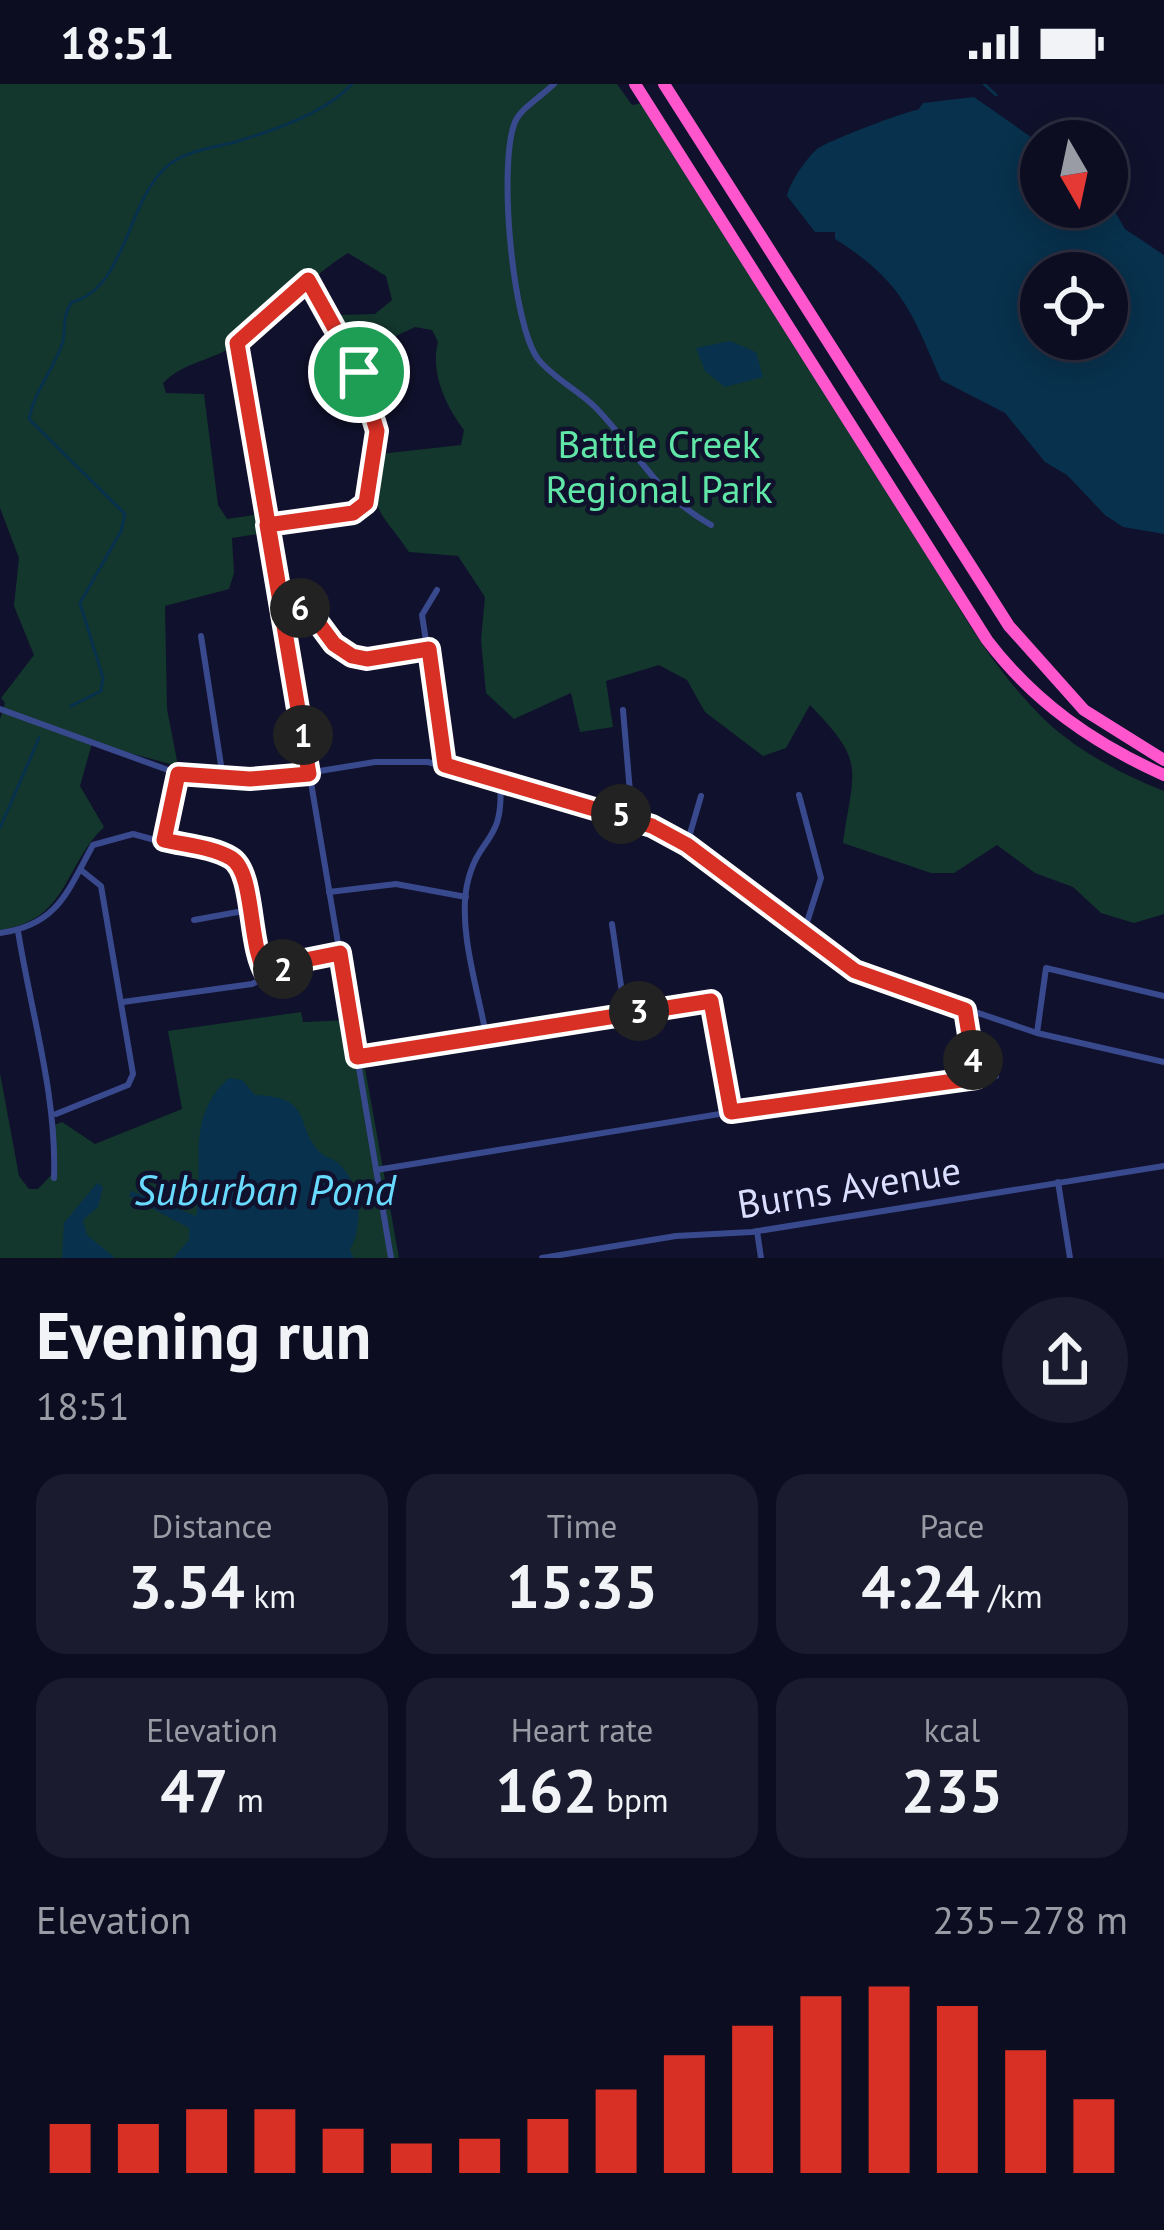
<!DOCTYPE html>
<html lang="en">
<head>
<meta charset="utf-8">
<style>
	:root { --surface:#0c0d21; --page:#1a1b2e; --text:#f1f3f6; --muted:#9a9ca5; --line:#2c2d3f; --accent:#d93025 }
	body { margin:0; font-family:"PT Sans",sans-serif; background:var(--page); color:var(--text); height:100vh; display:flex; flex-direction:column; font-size:45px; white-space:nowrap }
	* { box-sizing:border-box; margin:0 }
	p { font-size:39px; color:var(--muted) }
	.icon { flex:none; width:66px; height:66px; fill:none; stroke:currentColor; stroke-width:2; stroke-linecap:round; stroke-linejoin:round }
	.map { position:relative; height:1174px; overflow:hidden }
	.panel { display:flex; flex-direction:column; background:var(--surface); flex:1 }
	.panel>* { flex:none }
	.needle { width:78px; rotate:171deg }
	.fabs { position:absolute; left:1020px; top:36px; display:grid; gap:24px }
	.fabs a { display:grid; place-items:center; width:108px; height:108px; border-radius:50%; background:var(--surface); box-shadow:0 6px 30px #0003,0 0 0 3px var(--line); font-size:60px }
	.pin { position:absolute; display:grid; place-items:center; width:102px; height:102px; color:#fff; margin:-51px; border:6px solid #fff; border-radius:50%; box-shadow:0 3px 12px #0007 }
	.km { position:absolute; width:60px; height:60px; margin:-30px; border-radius:50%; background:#222; color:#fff; font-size:33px; line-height:60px; text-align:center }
	.round { display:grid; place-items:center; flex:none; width:126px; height:126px; border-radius:63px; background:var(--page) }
	.overview { display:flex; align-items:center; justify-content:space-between; height:204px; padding:0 36px }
	h1 { font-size:66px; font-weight:800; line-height:90px }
	.metrics { display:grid; grid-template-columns:repeat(3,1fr); gap:18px; height:204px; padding:12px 36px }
	.metrics div { display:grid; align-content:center; border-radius:30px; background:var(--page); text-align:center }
	.metrics b { font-size:60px; font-weight:800 }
	.metrics small { font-size:33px; font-weight:400 }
	.metrics p { font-size:33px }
	.chart { height:336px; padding:24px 36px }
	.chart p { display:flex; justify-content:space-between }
	.chart svg { width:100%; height:216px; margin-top:12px; stroke:var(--accent); stroke-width:6 }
	.status { display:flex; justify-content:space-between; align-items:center; height:84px; padding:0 60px; background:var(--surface); direction:ltr }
	.status svg { height:33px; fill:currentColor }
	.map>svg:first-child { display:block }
	.green { fill:#13372d }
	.water { fill:#08314d; fill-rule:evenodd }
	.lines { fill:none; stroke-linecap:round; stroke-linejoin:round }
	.stream { stroke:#08314d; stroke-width:3 }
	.minor { stroke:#39498d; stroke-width:6 }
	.highway { stroke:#ff56cd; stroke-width:12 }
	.route-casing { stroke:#fff; stroke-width:24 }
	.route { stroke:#d93025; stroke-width:15 }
	.labels { text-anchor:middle; stroke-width:9; stroke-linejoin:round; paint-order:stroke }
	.park-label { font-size:39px; fill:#60e6a7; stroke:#10112c }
	.street-label { font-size:39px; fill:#dbdfff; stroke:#10112c }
	.water-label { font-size:42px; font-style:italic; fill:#69dbff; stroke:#10112c }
</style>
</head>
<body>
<div class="status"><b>18:51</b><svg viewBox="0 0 49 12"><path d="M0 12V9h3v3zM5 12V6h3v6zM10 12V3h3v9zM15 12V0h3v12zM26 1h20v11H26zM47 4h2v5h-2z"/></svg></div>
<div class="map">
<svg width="1164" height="1174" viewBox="0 0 1164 1174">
	<rect width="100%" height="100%" fill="#10112c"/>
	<!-- green -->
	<g class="green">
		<path d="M0 0H617L632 21 649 18C725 139 803 258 877 380 930 468 972 566 1047 638 1078 667 1125 692 1164 707V830L1134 839 1101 829 1073 803 1035 789 997 761 954 789H931L843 759C854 682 866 679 810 621L786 664 763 672 705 628 687 596 659 581 606 597 613 643 580 648 571 609 514 635 486 609 481 556 485 513 458 472 409 468C377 421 370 432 380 370L461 361 464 346C446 322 430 289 438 258L432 246 415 243 358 270 337 231 375 230 392 216 386 192 348 169C304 196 268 242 230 264 206 278 183 279 163 299L166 309 204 310 218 421 227 435 274 428 277 447 232 454 234 489 229 505 165 522 167 625 178 682 92 659 80 702 104 743C63 782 69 836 0 846V635L5 619 1 614 34 571 14 522 19 474 0 424Z"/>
		<path d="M301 928 303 938 350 936 355 963 361 962 399 1174H0V989L19 1092 29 1105H38L54 1088 52 1042 62 1038 95 1060 182 1025 168 947Z"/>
	</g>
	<!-- water -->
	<g class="water">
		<path d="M974 13 1041 60V123H1107V114L1125 145 1164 171V450L1123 443 1105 431 1067 391 1045 378 1005 329 941 296C911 227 903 198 835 155V148H815L787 112C790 98 806 75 817 65 825 58 911 25 918 26L923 19ZM1041 189H1107V255H1041Z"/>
		<path d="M730 257 756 268 763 293 725 303 705 287 696 264Z"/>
		<path d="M229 994 242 996 255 1011C316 1013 293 1042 321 1069 325 1073 332 1074 337 1078 362 1100 364 1138 350 1166L354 1174H173L189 1156V1144L129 1112 131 1107 196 1132C205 1080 184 1034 229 994Z"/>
		<path d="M97 1099 103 1103 98 1123 83 1136 87 1151 115 1174H62L64 1139Z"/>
	</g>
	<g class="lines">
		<!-- stream -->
		<g class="stream">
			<path d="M984 0 996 11"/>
			<path d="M71 622 101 607 103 594 80 519 121 447 125 430 29 335C35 306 51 289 61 263 68 247 60 234 72 218 125 205 126 121 165 84 183 67 212 64 235 58 273 47 326 29 352 0"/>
			<path d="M0 744 39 654"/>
		</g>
		<!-- minor -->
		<g class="minor">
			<path d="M554 0C542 12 521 24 515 38 498 79 512 240 538 275 553 294 578 306 595 323 639 368 653 408 711 441"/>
			<path d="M267 441 362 425C408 353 343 258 307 196L237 259 391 1174"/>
			<path d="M437 506 422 531 445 681"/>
			<path d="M283 527 308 525 334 560 352 572 374 575 429 565"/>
			<path d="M201 552 223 694"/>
			<path d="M0 625 179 690 270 695 375 678H428L625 732 687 761 855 887 1037 949 1164 978"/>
			<path d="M623 626 630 708 625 732"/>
			<path d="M799 711 821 794 803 851"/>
			<path d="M164 756 179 690"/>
			<path d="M687 760 701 712"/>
			<path d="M329 808 396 800 466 813"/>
			<path d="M194 836 249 826"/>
			<path d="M612 840 625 929"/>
			<path d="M18 847C31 929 57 1011 54 1094"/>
			<path d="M0 849C58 841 67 808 93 761L133 750 236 778 257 873 268 894"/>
			<path d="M123 918 252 900 300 877 340 869"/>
			<path d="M965 926 975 993"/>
			<path d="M1037 949 1046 884 1164 912"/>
			<path d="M486 951C478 906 458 846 467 801 478 749 505 762 500 696"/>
			<path d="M357 973 705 916 714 922 731 1027"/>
			<path d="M56 1030 128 1001 133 990 101 802 81 786"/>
			<path d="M376 1086 903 1000 996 992"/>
			<path d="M1058 1098 1070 1174"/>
			<path d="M757 1147 761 1174"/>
			<path d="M542 1174 676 1152 752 1148 1164 1082"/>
		</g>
		<!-- highway -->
		<g class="highway">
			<path d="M635 0 987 556C1034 618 1093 659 1164 691"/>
			<path d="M664 0 1009 542 1084 626 1164 676"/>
		</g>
	</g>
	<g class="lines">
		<!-- route casing -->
		<g class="route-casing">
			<path id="route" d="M359 288 377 347 366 419 353 429 267 441 309 690 250 695 178 690 164 756C184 761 213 763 231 774 256 789 247 865 268 893L300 877 340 869 357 973 711 917 731 1028 976 994 965 926 855 887 687 761 652 742 445 681 429 565 367 575 352 572 334 560 308 525 283 527 237 259 308 196 359 288"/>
		</g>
		<!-- route -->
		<use href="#route" class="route"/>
	</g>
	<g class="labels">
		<!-- park labels -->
		<g class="park-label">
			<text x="659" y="374">Battle Creek<tspan x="659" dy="45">Regional Park</tspan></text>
		</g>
		<!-- street labels -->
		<g class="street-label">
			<text transform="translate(849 1103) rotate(-9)" y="14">Burns Avenue</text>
		</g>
		<!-- water labels -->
		<g class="water-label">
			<text x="265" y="1121">Suburban Pond</text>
		</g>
	</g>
</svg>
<div class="fabs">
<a><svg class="needle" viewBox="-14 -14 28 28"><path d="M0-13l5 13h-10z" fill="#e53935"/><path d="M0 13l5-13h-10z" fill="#9a9ca5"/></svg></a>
<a><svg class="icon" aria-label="locate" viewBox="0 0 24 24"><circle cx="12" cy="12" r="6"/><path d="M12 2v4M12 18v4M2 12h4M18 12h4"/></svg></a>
</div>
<div class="pin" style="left:359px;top:288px;background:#1e9e55"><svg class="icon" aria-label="arrive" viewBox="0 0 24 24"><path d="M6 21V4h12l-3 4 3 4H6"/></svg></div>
<b class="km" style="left:303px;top:651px">1</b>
<b class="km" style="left:283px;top:885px">2</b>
<b class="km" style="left:639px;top:927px">3</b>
<b class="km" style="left:973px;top:976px">4</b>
<b class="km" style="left:621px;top:730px">5</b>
<b class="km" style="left:300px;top:524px">6</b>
</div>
<section class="panel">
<div class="overview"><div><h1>Evening run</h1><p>18:51</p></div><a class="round"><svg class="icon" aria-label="share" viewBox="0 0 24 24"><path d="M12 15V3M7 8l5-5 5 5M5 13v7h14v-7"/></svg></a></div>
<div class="metrics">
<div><p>Distance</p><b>3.54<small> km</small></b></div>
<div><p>Time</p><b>15:35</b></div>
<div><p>Pace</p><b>4:24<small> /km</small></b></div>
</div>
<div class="metrics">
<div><p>Elevation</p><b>47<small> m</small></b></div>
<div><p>Heart rate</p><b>162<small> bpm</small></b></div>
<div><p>kcal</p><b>235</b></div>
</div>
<div class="chart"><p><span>Elevation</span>235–278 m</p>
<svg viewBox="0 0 160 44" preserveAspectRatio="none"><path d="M5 44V34M15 44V34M25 44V31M35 44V31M45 44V35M55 44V38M65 44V37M75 44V33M85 44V27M95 44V20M105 44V14M115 44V8M125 44V6M135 44V10M145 44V19M155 44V29"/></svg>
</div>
</section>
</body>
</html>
